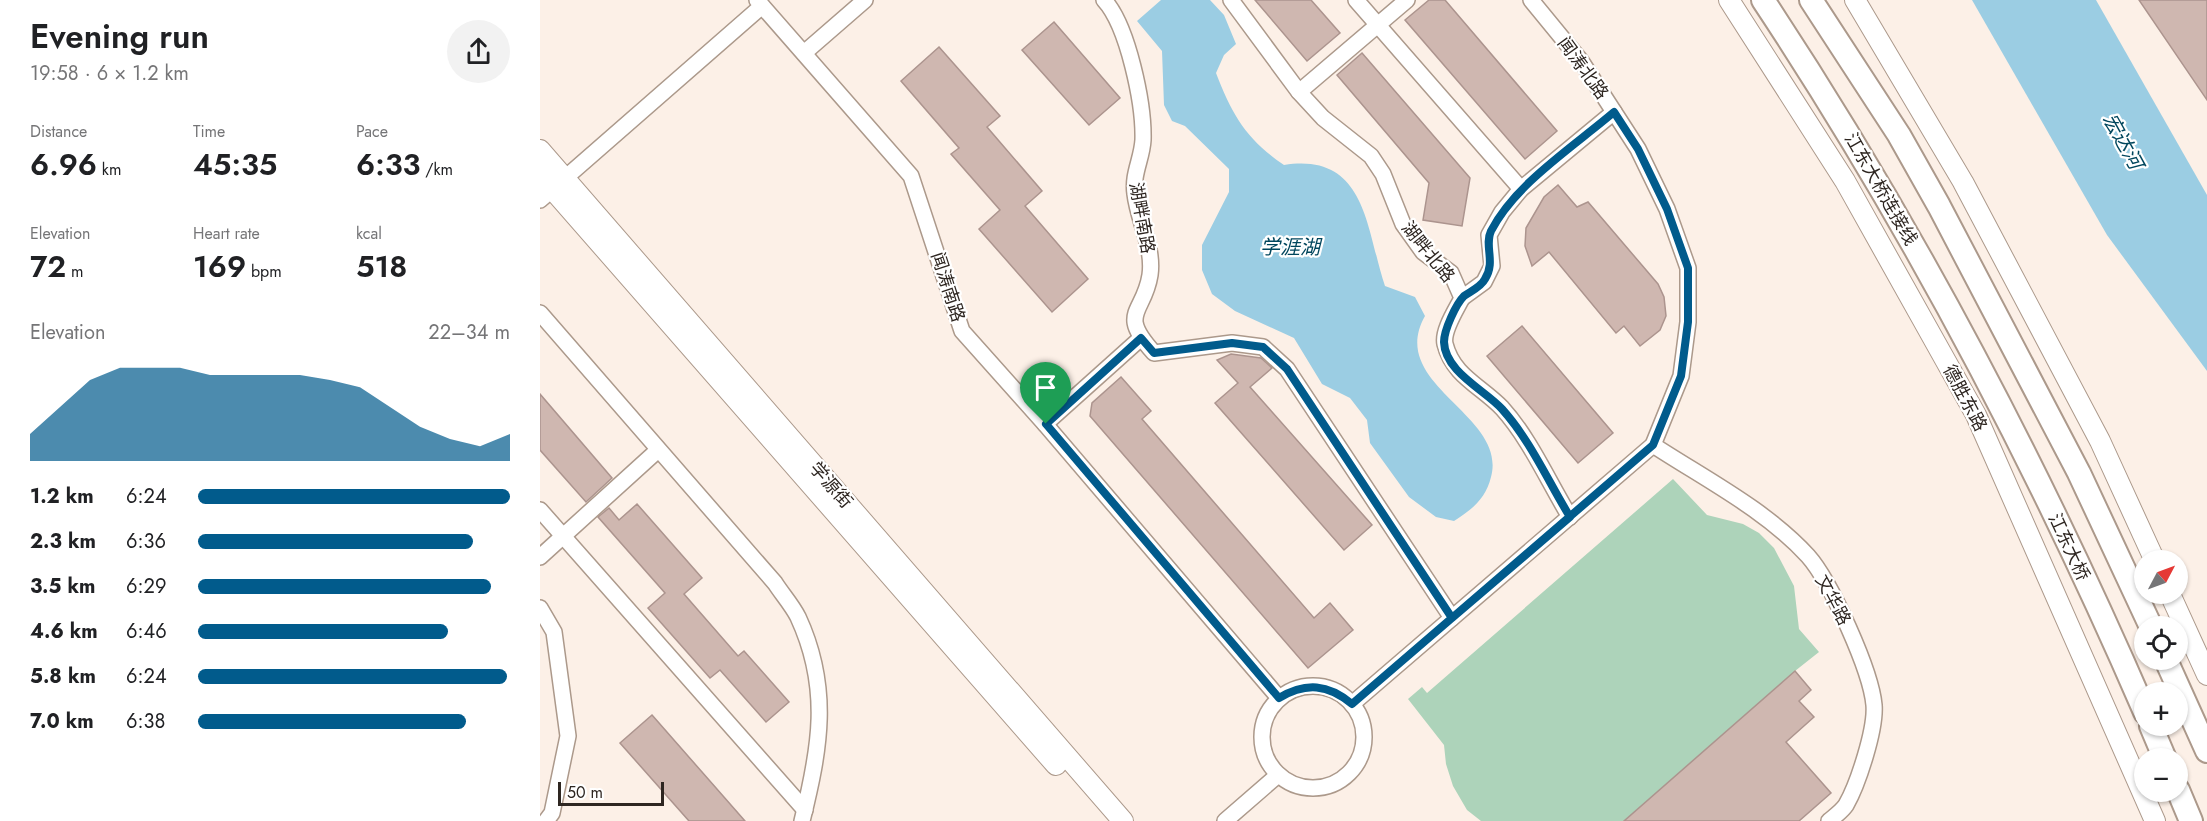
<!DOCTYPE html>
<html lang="en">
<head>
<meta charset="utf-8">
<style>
	:root { --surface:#fff; --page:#f2f2f2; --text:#202124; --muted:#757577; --accent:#015b8c }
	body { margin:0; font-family:Jost,"Noto Sans SC",sans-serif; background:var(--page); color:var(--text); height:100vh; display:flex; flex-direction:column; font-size:22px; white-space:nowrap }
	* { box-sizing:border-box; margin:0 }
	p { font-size:20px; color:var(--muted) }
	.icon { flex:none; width:33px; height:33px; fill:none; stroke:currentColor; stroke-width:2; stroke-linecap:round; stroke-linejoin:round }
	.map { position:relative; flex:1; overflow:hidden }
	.details { display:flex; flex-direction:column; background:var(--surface); width:540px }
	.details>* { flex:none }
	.needle { width:39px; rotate:49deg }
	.fabs { position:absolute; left:1594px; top:550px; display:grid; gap:12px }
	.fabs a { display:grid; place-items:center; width:54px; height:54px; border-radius:50%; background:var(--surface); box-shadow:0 2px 4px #0004; font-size:30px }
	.scale { position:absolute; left:18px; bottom:15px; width:106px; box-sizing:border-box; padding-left:6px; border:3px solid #2e2621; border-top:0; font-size:16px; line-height:21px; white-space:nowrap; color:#2e2621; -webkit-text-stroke:4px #fff; paint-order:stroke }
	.pin { position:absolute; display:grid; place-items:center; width:51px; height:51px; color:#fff; margin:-62px -26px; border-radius:50% 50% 50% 0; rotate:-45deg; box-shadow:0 0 6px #0007 }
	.pin .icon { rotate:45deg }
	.round { display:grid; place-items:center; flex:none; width:63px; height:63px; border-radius:32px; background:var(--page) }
	.headline { display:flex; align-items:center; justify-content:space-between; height:102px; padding:0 30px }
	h1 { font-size:33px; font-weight:600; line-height:45px }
	.metrics { display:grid; grid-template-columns:repeat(3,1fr); gap:9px; height:102px; padding:6px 30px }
	.metrics div { display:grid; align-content:center }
	.metrics b { font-size:30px; font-weight:600 }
	.metrics small { font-size:16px; font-weight:400 }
	.metrics p { font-size:16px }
	.chart { height:168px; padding:12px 30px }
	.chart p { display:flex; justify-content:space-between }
	.chart svg { width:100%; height:108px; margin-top:6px; fill:var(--accent); opacity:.7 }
	ul { padding:0 30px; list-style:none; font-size:20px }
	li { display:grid; grid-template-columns:96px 72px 1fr; align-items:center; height:45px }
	li i { height:15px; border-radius:8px; background:var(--accent) }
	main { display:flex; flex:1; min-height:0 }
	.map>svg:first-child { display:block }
	.green { fill:#add3ba }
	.water { fill:#9bcde3 }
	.building { fill:#cfb7b0; stroke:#ac948e; stroke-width:1.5 }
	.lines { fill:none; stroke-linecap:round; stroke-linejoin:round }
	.minor-casing { stroke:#ac998b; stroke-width:18 }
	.major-casing { stroke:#ac998b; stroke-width:22 }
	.highway-casing { stroke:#ac998b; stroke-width:26 }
	.minor { stroke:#fff; stroke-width:15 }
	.major { stroke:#fff; stroke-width:20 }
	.highway { stroke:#fff; stroke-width:22 }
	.route-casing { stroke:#fff; stroke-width:12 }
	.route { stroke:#015b8c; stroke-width:8 }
	.labels { text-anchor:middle; stroke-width:4.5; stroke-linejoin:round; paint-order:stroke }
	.street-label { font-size:18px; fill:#2e2621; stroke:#fff }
	.water-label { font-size:20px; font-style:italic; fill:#00465d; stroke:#fff }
</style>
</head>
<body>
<main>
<section class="details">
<div class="headline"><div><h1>Evening run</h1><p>19:58 · 6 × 1.2 km</p></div><a class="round"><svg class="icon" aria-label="share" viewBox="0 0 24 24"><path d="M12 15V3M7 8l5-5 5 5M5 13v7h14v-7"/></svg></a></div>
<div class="metrics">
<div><p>Distance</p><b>6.96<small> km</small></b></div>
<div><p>Time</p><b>45:35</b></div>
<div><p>Pace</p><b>6:33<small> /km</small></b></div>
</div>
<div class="metrics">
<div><p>Elevation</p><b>72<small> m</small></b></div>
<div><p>Heart rate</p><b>169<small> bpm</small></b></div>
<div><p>kcal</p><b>518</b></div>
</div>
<div class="chart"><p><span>Elevation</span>22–34 m</p>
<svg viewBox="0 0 160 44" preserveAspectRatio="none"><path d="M0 44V33L10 22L20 11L30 6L40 6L50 6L60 9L70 9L80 9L90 9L100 11L110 14L120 22L130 30L140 35L150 38L160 33V44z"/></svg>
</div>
<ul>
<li><b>1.2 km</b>6:24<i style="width:100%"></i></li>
<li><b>2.3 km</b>6:36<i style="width:88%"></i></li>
<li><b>3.5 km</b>6:29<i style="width:94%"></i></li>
<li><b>4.6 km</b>6:46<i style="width:80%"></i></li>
<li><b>5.8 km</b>6:24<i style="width:99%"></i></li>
<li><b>7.0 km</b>6:38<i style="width:86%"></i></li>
</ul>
</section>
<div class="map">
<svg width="1667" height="821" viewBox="0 0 1667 821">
	<rect width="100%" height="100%" fill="#fcf0e7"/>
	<!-- green -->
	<path class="green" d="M1133 479 1167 515 1203 524 1219 533 1234 548 1254 586 1259 629 1279 652 1255 671 1271 690 1118 821H941L927 810 913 786 906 764 904 745 868 699 882 687 887 693Z"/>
	<!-- water -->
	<g class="water">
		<path d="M621 0H670L684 15 696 44 684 55 676 73C692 115 707 140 744 165 827 152 826 230 845 286L875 297 885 316C846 385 968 414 951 477 946 498 933 509 914 521L896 517 869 497 830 443 827 420 810 398 782 384 754 338 695 311 672 294 662 270V245L689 192V169L645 126 632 121 624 105 622 51 597 21Z"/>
		<path d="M1432 0H1556L1667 195V371L1567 235Z"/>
	</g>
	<!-- building -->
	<g class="building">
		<path d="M715 0H771L800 33 767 61Z"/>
		<path d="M889 0H905L1017 131 985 159 865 20Z"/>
		<path d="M1599 0H1667V100Z"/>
		<path d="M514 22 580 98 549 125 482 50Z"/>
		<path d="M399 47 460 116 447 127 502 191 485 206 548 279 512 312 439 229 460 210 411 154 419 148 361 81Z"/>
		<path d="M822 53 930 178 922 226 883 220 889 183 797 75Z"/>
		<path d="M1018 185 1037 207 1048 202 1118 284 1124 297 1126 316 1120 330 1100 346 1084 326 1076 333 1009 252 992 266 985 246 986 228 1004 197Z"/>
		<path d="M982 326 1073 433 1038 463 947 356Z"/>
		<path d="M691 354 721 358 732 368 710 387 832 525 804 550 675 403 698 383 677 360Z"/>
		<path d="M581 377 611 411 602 419 774 618 790 603 813 630 768 668 550 416 552 403Z"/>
		<path d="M0 394 72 478 46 502 0 450Z"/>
		<path d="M97 504 162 578 144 594 198 656 204 651 249 702 226 722 180 670 170 678 108 608 125 593 58 517 69 508 79 520Z"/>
		<path d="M1255 671 1271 690 1259 701 1274 717 1246 742 1291 793 1259 821H1084Z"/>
		<path d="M112 715 205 821H149L80 743Z"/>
	</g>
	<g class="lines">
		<!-- minor casing -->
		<g class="minor-casing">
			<g id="minor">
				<path d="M217 0 371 176 422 331 505 424 739 698"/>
				<path d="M564 0C588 26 604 104 603 140 602 159 592 174 595 194 598 221 614 247 610 275 604 314 577 312 614 353L692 343 723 347 747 369 912 618"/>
				<path d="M691 0 759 92 783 118 831 156 843 174 863 224 883 252 911 273 922 298C916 310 902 331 905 344 913 376 941 386 962 408 990 439 1008 481 1030 517"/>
				<path d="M816 0 981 189"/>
				<path d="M264 53 325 0"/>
				<path d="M759 92 867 0"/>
				<path d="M0 200 222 6"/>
				<path d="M922 298 944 282 952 266 949 235 962 212 981 189 1074 112"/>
				<path d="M0 313 235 583C242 594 252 605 258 617 291 688 280 749 262 821"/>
				<path d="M505 424 601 338"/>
				<path d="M1113 445C1165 479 1226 510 1268 556 1291 582 1331 671 1334 705 1336 729 1318 784 1306 805 1302 811 1295 816 1289 821"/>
				<path d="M0 510 265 810"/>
				<path d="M0 557 118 450"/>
				<path d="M0 608 14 632 28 736 12 813 6 821"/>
				<circle cx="773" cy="737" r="51"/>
				<path d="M812 704 1113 445 1141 376 1148 322V268L1127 209 1098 149 1041 61 991 0"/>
				<path d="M685 821 738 775"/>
			</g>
		</g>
		<!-- major casing -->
		<g class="major-casing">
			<g id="major">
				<path d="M1189 0 1305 181 1436 415 1615 821"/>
				<path d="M1315 0 1423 182 1560 441 1615 561"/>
				<path d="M0 150 583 821"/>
				<path d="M0 175 516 765"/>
				<path d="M1630 594 1667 675"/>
			</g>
		</g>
		<!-- highway casing -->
		<g class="highway-casing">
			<g id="highway">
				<path d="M1223 0C1372 225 1498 465 1605 712"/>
				<path d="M1271 0 1359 135 1399 206 1539 473 1611 627"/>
				<path d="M1626 660 1667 751"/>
				<path d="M1611 726 1625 759"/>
				<path d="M1638 790 1651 821"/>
			</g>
		</g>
		<!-- minor -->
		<use href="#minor" class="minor"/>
		<!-- major -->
		<use href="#major" class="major"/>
		<!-- highway -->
		<use href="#highway" class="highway"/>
	</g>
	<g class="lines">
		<!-- route casing -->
		<g class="route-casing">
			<path id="route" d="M506 424 739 698C766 682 788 684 812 704L1113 445 1141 376 1148 322V268L1127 209 1098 149 1074 112C1033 147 975 184 951 231 944 246 956 262 945 279 941 287 931 291 924 296 916 304 904 330 904 342 905 372 945 390 962 409 990 440 1008 481 1030 517L912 618 747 369 723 347 692 343 614 353 601 338 506 424"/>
		</g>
		<!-- route -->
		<use href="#route" class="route"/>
	</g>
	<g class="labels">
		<!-- street labels -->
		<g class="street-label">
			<text transform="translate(1043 68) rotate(54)" y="6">闻涛北路</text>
			<text transform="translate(1341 189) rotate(60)" y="6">江东大桥连接线</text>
			<text transform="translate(602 218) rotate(80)" y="6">湖畔南路</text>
			<text transform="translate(888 252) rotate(51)" y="6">湖畔北路</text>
			<text transform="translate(408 287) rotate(72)" y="6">闻涛南路</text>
			<text transform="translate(1425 398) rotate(62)" y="6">德胜东路</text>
			<text transform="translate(291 485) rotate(49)" y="6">学源街</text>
			<text transform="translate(1529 547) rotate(65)" y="6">江东大桥</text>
			<text transform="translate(1293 600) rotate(62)" y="6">文华路</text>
		</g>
		<!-- water labels -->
		<g class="water-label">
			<text transform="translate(1583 141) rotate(61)" y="7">宏达河</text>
			<text x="750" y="254">学涯湖</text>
		</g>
	</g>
</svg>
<div class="fabs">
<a><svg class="needle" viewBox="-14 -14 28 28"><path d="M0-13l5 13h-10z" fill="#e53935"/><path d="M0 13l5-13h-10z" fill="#757577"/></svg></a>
<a><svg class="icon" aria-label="locate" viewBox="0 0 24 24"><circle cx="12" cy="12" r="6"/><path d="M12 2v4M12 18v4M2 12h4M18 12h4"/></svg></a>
<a>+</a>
<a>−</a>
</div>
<div class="scale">50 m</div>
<div class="pin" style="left:506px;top:424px;background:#1e9e55"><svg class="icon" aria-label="arrive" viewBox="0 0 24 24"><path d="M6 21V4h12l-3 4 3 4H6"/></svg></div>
</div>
</main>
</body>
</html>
